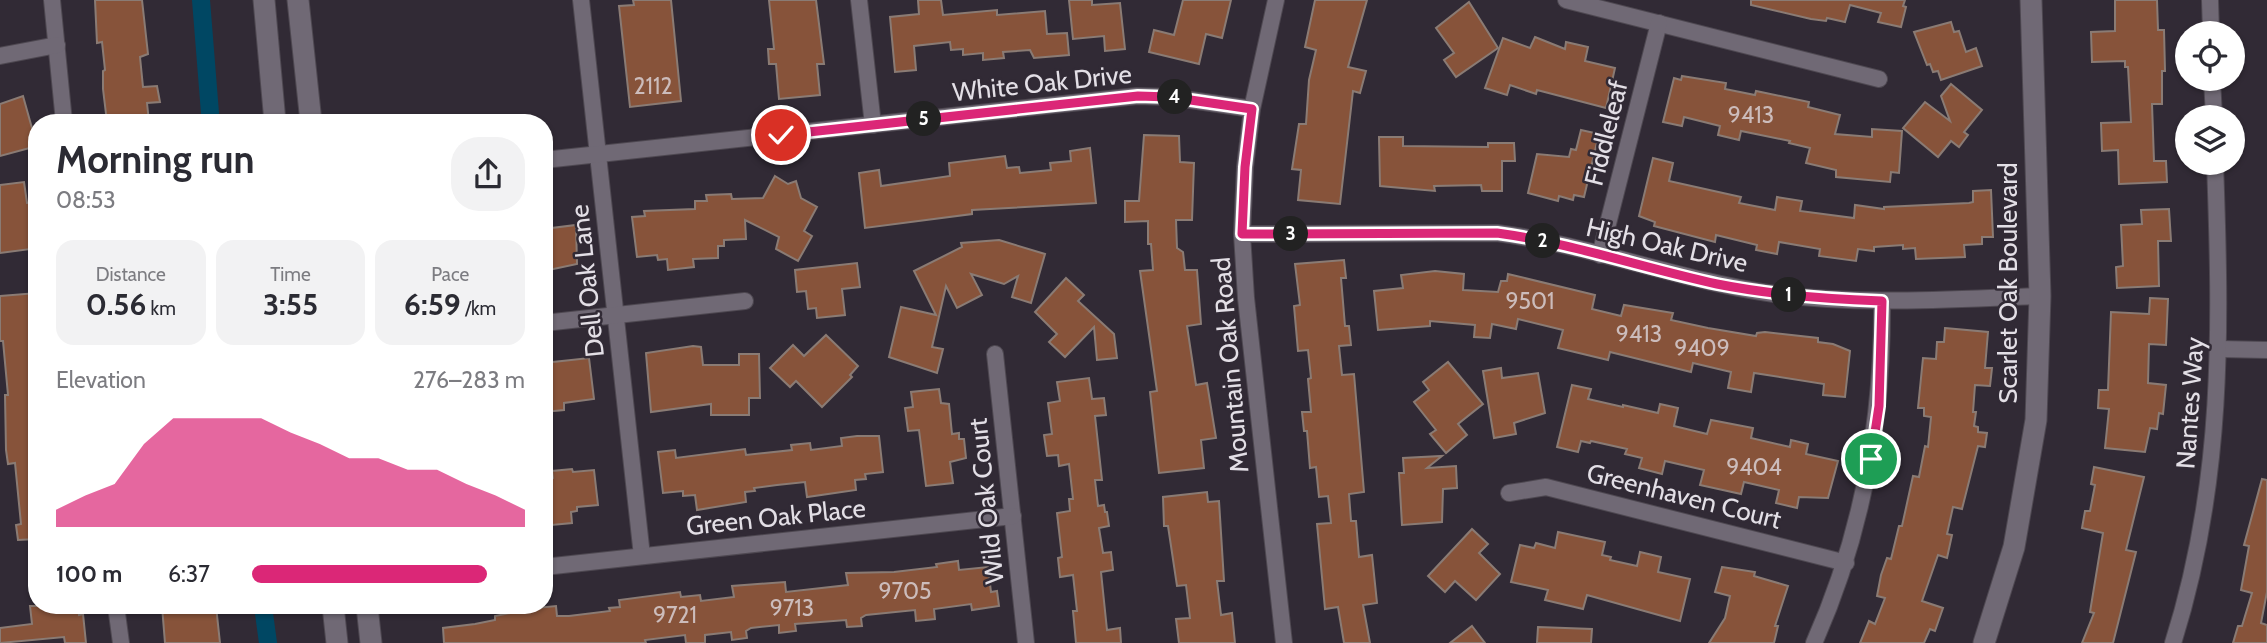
<!DOCTYPE html>
<html lang="en">
<head>
<meta charset="utf-8">
<style>
	:root { --surface:#fff; --page:#f2f2f3; --text:#2b2b33; --muted:#7c7c81; --accent:#db2777 }
	body { margin:0; font-family:Cabin,sans-serif; background:var(--page); color:var(--text); height:100vh; display:flex; flex-direction:column; font-size:26px; white-space:nowrap }
	* { box-sizing:border-box; margin:0 }
	p { font-size:23px; color:var(--muted) }
	.icon { flex:none; width:38px; height:38px; fill:none; stroke:currentColor; stroke-width:2; stroke-linecap:round; stroke-linejoin:round }
	.map { position:relative; flex:1; overflow:hidden }
	.side { position:absolute; left:28px; top:114px; width:525px; height:500px; display:flex; flex-direction:column; background:var(--surface); border-radius:28px; box-shadow:0 2px 5px #0004 }
	.side>* { flex:none }
	.buttons { position:absolute; left:2175px; top:21px; display:grid; gap:14px }
	.buttons a { display:grid; place-items:center; width:70px; height:70px; border-radius:50%; background:var(--surface); box-shadow:0 2px 5px #0004; font-size:35px }
	.pin { position:absolute; display:grid; place-items:center; width:60px; height:60px; color:#fff; margin:-30px; border:4px solid #fff; border-radius:50%; box-shadow:0 2px 7px #0007 }
	.km { position:absolute; width:35px; height:35px; margin:-18px; border-radius:50%; background:#222; color:#fff; font-size:19px; line-height:35px; text-align:center }
	.round { display:grid; place-items:center; flex:none; width:74px; height:74px; border-radius:28px; background:var(--page) }
	.overview { display:flex; align-items:center; justify-content:space-between; height:119px; padding:0 28px }
	h1 { font-size:38px; font-weight:700; line-height:52px }
	.metrics { display:grid; grid-template-columns:repeat(3,1fr); gap:10px; height:119px; padding:7px 28px }
	.metrics div { display:grid; align-content:center; border-radius:18px; background:var(--page); text-align:center }
	.metrics b { font-size:30px; font-weight:700 }
	.metrics small { font-size:19px; font-weight:400 }
	.metrics p { font-size:19px }
	.chart { height:196px; padding:14px 28px }
	.chart p { display:flex; justify-content:space-between }
	.chart svg { width:100%; height:126px; margin-top:7px; fill:var(--accent); opacity:.7 }
	ul { padding:0 28px; list-style:none; font-size:23px }
	li { display:grid; grid-template-columns:112px 84px 1fr; align-items:center; height:52px }
	li i { height:18px; border-radius:9px; background:var(--accent) }
	.map>svg:first-child { display:block }
	.lines { fill:none; stroke-linecap:round; stroke-linejoin:round }
	.canal { stroke:#004763; stroke-width:18 }
	.building { fill:#87533a; stroke:#8a7b74; stroke-width:2 }
	.street-casing { stroke:#4e4851; stroke-width:18 }
	.secondary-casing { stroke:#4e4851; stroke-width:23 }
	.street { stroke:#706975; stroke-width:16 }
	.secondary { stroke:#706975; stroke-width:21 }
	.route-casing { stroke:#fff; stroke-width:14 }
	.route { stroke:#db2777; stroke-width:9 }
	.labels { text-anchor:middle; stroke-width:5; stroke-linejoin:round; paint-order:stroke }
	.number-label { font-size:23px; fill:#ccbcbb }
	.street-label { font-size:26px; fill:#e3dfe6; stroke:#312a35 }
</style>
</head>
<body>
<div class="map">
<svg width="2267" height="643" viewBox="0 0 2267 643">
	<rect width="100%" height="100%" fill="#312a35"/>
	<g class="lines">
		<!-- canal -->
		<g class="canal">
			<path d="M201 0 210 113"/>
			<path d="M263 606 268 643"/>
		</g>
	</g>
	<!-- building -->
	<g class="building">
		<path d="M95 0H142L148 54 140 57 143 87 157 86 160 102 147 103 149 122H107L103 89V71L105 70 102 42 97 43Z"/>
		<path d="M633 0H671L681 101 630 107 619 6 634 5Z"/>
		<path d="M769 0H816L824 64H817L820 95 779 99 776 64H769L768 49H774Z"/>
		<path d="M918 0H941L943 15 997 10V15L1045 11 1047 34 1067 33 1069 55 1034 58 1030 50 1003 52 1004 58 983 60V53L963 55V49L951 50 950 42 914 46 916 70 895 72 890 17 919 14Z"/>
		<path d="M1069 0H1092V5L1120 3 1125 49 1105 51 1104 36 1073 39Z"/>
		<path d="M1183 0H1231L1222 38 1206 34 1199 64 1149 52 1154 30 1174 35Z"/>
		<path d="M1315 0H1367L1348 67 1366 71 1360 93 1353 91 1340 204 1298 200 1301 170 1292 169 1299 124H1306L1309 80 1316 50 1305 47Z"/>
		<path d="M1751 0H1905L1903 6 1906 7 1901 27 1878 22 1881 13 1850 5 1845 22 1827 18 1826 21 1811 19 1751 5Z"/>
		<path d="M2115 0H2157L2158 30H2164L2165 71H2162V104H2152L2154 161H2166L2167 182 2119 184 2118 150 2102 151 2101 123 2131 122 2128 67H2125V61L2092 62 2091 32 2115 31Z"/>
		<path d="M1469 2 1498 48 1456 77 1444 60 1454 53 1436 28Z"/>
		<path d="M1951 22 1954 32 1959 31 1966 52 1976 48 1982 66 1941 80 1938 71 1933 72 1930 64 1927 65 1914 32Z"/>
		<path d="M1535 37 1565 49 1566 42 1588 47 1585 61 1615 68 1606 108 1537 90 1536 94 1510 85 1507 95 1485 88 1503 38 1530 48Z"/>
		<path d="M1682 76 1726 83 1725 89 1755 95 1756 91 1809 102 1808 107 1840 115 1835 134 1872 137V129L1902 131 1899 173 1891 172 1890 182 1836 177V170L1806 163 1810 148 1789 143 1790 141 1741 131 1739 140 1718 135 1720 126 1684 117 1682 126 1663 122 1674 78 1681 80Z"/>
		<path d="M1951 84 1982 110 1964 132 1968 135 1959 147 1951 141 1938 157 1903 128 1925 102 1950 121 1941 96Z"/>
		<path d="M23 96 37 146 0 156V104Z"/>
		<path d="M1581 130 1599 134 1584 197 1574 195 1573 200 1559 196 1558 201 1528 193 1537 154 1569 157 1571 149 1576 150Z"/>
		<path d="M1144 135 1179 136 1180 162 1194 163 1192 220H1176L1177 248 1183 252 1185 270H1197L1201 324 1187 326 1196 385 1207 383 1216 438 1201 440 1204 468 1159 473 1150 392 1157 391 1140 271 1153 270 1151 244H1148V221L1125 222V201H1139Z"/>
		<path d="M1379 137H1403V146L1488 147V143H1514L1515 161H1502V191H1482L1481 185 1434 186 1435 191 1380 186Z"/>
		<path d="M1090 148 1096 203 972 210V214L865 228 859 173 879 170 881 186 950 176 949 163 1005 156 1007 168 1019 167 1020 173 1051 170 1050 163 1071 161 1070 151Z"/>
		<path d="M1653 158 1673 163 1669 181 1741 197 1739 203 1775 210 1777 197 1802 201 1800 211 1854 218 1855 205 1884 209V207L1969 203 1973 202V191L1991 190 1993 237H1982V244L1964 245 1965 257 1916 259 1915 248 1903 249V245L1874 247V251L1858 249 1856 261 1819 256 1820 249 1779 242 1777 254 1756 250 1757 245 1716 235 1715 242 1654 226 1655 222 1639 216Z"/>
		<path d="M775 176 788 184 796 181 801 198 817 207 804 231 812 236 798 261 776 249 779 237 745 220 746 239 724 240V246H718V258L693 259 694 267 668 270 667 259 658 260 657 255 637 257 632 217 645 216 644 211 695 209V201H707L706 195 731 194 732 199 763 198Z"/>
		<path d="M24 182 27 203 37 202V229L29 230 31 249 0 253V185Z"/>
		<path d="M2169 209 2171 241H2158L2159 286 2117 288 2116 267 2123 266 2121 225 2142 224 2141 210Z"/>
		<path d="M576 225 577 264 544 271V229Z"/>
		<path d="M999 240 1045 254 1031 303 1012 297 1018 276 1004 284 971 274 982 295 957 308 946 286 932 347 943 349 937 373 889 357 901 307 936 315 914 271 962 247 961 243Z"/>
		<path d="M1344 260 1346 278H1341L1345 326H1349L1351 345 1339 346 1342 375 1354 374 1364 492 1349 494 1351 521H1356L1359 557 1372 555 1377 603 1363 605 1370 643H1344L1338 607 1325 609 1317 524 1331 523 1328 496 1319 497 1316 467 1310 468 1307 431H1304L1302 412H1311L1308 379 1311 378 1308 350 1298 351 1294 306 1300 305 1295 264Z"/>
		<path d="M857 263 860 287 842 289 845 315 817 318 816 308 808 309 806 291 797 292 795 270Z"/>
		<path d="M1435 271 1464 274 1463 290 1498 292 1501 281H1507L1508 274 1595 295 1592 309 1621 316 1624 305 1673 313 1671 320 1708 328 1756 336 1757 333 1765 332 1818 338V342L1833 344 1850 351 1845 397 1823 395 1824 384 1754 373 1751 392 1728 388 1731 372 1693 363 1691 372 1610 352 1608 360 1558 348 1563 330 1518 319 1516 329 1492 324 1490 338 1474 337 1475 325 1430 321V326L1378 330 1374 291 1403 288 1401 275Z"/>
		<path d="M1066 278 1084 295 1078 301 1114 334 1117 358 1097 360 1094 327 1065 357 1049 342 1057 334 1035 312Z"/>
		<path d="M37 293V539L18 540 16 525 21 524 15 463 8 464 6 450 5 395H8L3 341H0V296Z"/>
		<path d="M2150 298 2168 299 2166 345 2149 344 2148 383 2166 385 2163 414 2159 413 2157 429 2150 428 2145 452 2105 448 2109 409 2098 408 2099 390H2108L2111 312 2149 314Z"/>
		<path d="M1945 328 1988 332 1985 368H1992L1990 386 1975 385 1973 412H1976L1974 426 1978 427V432L1987 433 1985 447 1978 446 1962 509 1953 507 1947 534 1952 535 1947 558 1938 555 1922 601 1943 608 1935 631 1930 629 1924 643H1860L1869 621 1875 624 1885 598 1877 596 1881 575 1887 558 1891 559 1899 526H1902L1913 476 1919 477 1925 446 1928 447 1931 417 1924 416V408H1918L1923 358 1936 359 1937 342H1944Z"/>
		<path d="M826 335 858 366 850 375 852 377 822 407 796 381 790 387 770 368 793 345 804 356Z"/>
		<path d="M693 346 701 347 703 365H739V354H759L760 398H749V415H711V404L651 412 646 353Z"/>
		<path d="M589 358 594 399 564 403V410L544 412V363Z"/>
		<path d="M1448 362 1483 404 1458 424 1467 435 1446 453 1430 434 1436 430 1414 402 1429 390 1423 382Z"/>
		<path d="M1501 368 1502 378 1538 373 1545 413 1514 423 1516 434 1494 438 1483 371Z"/>
		<path d="M1089 378 1092 399 1104 398 1106 415 1095 416 1102 480H1095L1098 506 1104 505 1105 512H1107L1109 526 1099 528 1103 553 1111 552 1113 570 1101 572 1107 630 1120 628 1121 643H1076L1073 611H1077L1073 575 1060 577 1058 558 1062 557 1057 513 1070 511 1069 499H1073L1069 464 1059 466 1058 455 1047 456 1044 435 1052 434 1048 403 1060 401 1057 382Z"/>
		<path d="M1572 385 1591 389 1588 399 1623 407V405L1658 413 1660 404 1678 408 1674 426 1707 434 1711 420 1753 428 1751 438 1790 447 1791 440 1808 444 1806 454 1838 461 1828 498 1799 497 1797 508 1776 503 1779 490 1744 482 1741 494 1700 485 1704 470 1665 461 1662 474 1639 468 1642 458 1625 454 1627 449 1591 441 1590 443 1581 441 1578 452 1557 447Z"/>
		<path d="M939 389 941 403 949 404 952 434 959 433V439H964L966 458 950 462 953 483 926 486 919 430 908 431 905 408 913 407 911 392Z"/>
		<path d="M857 436H879L883 472 865 474 866 479 855 480 856 490 807 497 805 482 777 485 754 488 755 491 745 492 746 502 697 510 695 495 683 496V491L663 493 658 452 675 450 676 458 745 449 746 455 792 450 791 445 810 443 811 450 842 446 841 438Z"/>
		<path d="M1442 456 1427 468 1456 466 1457 488 1443 489 1442 522 1402 525 1399 473H1404L1403 458Z"/>
		<path d="M2094 467 2144 477 2126 550 2136 552 2113 643H2082L2094 613 2090 612 2103 533 2082 528 2085 511H2090L2095 485 2091 484Z"/>
		<path d="M572 469 573 472 594 470 598 505 577 507V511L571 512 572 523 552 525 547 479 553 478 552 471Z"/>
		<path d="M2262 479 2267 480V592L2261 623 2267 625V643H2233L2238 626H2242L2252 593 2241 590 2249 546 2244 545Z"/>
		<path d="M1207 492 1208 502 1219 501 1224 581H1217L1221 615 1232 613 1235 643H1179L1176 619 1190 618 1186 585 1177 586 1168 526H1164L1163 497Z"/>
		<path d="M1472 529 1488 544 1479 553 1500 574 1476 600 1455 581 1445 592 1428 576Z"/>
		<path d="M1558 532 1605 542 1602 555 1611 557 1610 560 1637 566 1640 552 1661 557 1658 572 1690 579 1680 621 1587 595 1583 609 1545 600 1548 590 1511 582 1520 545 1534 548 1536 543 1555 548Z"/>
		<path d="M958 561 959 570 988 567 991 592 997 591 999 606 972 610 971 604 934 609 935 619 916 621 915 610 866 615 861 618 862 626 847 627 846 620 795 624 796 631 779 633V625L751 628 746 631 747 638 732 640 731 632 705 635V643H686L685 635 645 640 646 643H444L443 628 475 624 495 620V616L536 608 556 606 557 616H569L610 611 609 608 620 607 619 600 680 592 681 597 700 595 701 601 734 597 732 586 785 582 786 592 848 585 846 573 894 572 937 567 936 564Z"/>
		<path d="M1722 567 1755 572 1754 576 1788 586 1775 626H1778L1774 643H1709L1725 618 1730 596 1715 592Z"/>
		<path d="M30 606H78L79 615 83 614 86 643H65L64 637 0 643V628L32 624Z"/>
		<path d="M162 606H216L220 643H165Z"/>
		<path d="M1472 626 1485 643H1450Z"/>
		<path d="M1538 627 1592 629 1591 643H1537Z"/>
	</g>
	<g class="lines">
		<!-- street casing -->
		<g class="street-casing">
			<g id="street">
				<path d="M52 0 64 122"/>
				<path d="M581 0 642 556"/>
				<path d="M859 0 873 125"/>
				<path d="M1276 0 1252 109 1245 167 1242 234 1246 298 1284 643"/>
				<path d="M1566 0 1879 79"/>
				<path d="M2210 0 2211 33"/>
				<path d="M0 56 57 45"/>
				<path d="M2212 79 2214 117"/>
				<path d="M544 160 1137 96 1170 97 1252 109"/>
				<path d="M1242 234 1497 233C1589 245 1676 279 1768 293 1858 306 1950 299 2040 296"/>
				<path d="M1600 255 1659 23"/>
				<path d="M544 323 745 301"/>
				<path d="M2220 349 2267 350"/>
				<path d="M995 354 1026 643"/>
				<path d="M1509 493 1546 487 1846 563"/>
				<path d="M544 567 1013 516"/>
				<path d="M116 606 121 643"/>
				<path d="M1814 643C1863 533 1883 420 1882 301"/>
				<path d="M2173 643C2224 482 2221 329 2215 163"/>
			</g>
		</g>
		<!-- secondary casing -->
		<g class="secondary-casing">
			<g id="secondary">
				<path d="M264 0 275 122"/>
				<path d="M298 0 311 122"/>
				<path d="M333 606 337 643"/>
				<path d="M367 606 371 643"/>
				<path d="M1984 643 2014 547 2036 420 2040 296 2031 0"/>
			</g>
		</g>
		<!-- street -->
		<use href="#street" class="street"/>
		<!-- secondary -->
		<use href="#secondary" class="secondary"/>
	</g>
	<g class="lines">
		<!-- route casing -->
		<g class="route-casing">
			<path id="route" d="M781 135 1138 96 1170 97 1252 109 1245 167 1242 234 1497 233C1571 243 1643 268 1717 284 1772 295 1827 299 1882 301L1879 406 1871 459"/>
		</g>
		<!-- route -->
		<use href="#route" class="route"/>
	</g>
	<g class="labels">
		<!-- number labels -->
		<g class="number-label">
			<text x="653" y="94">2112</text>
			<text x="1751" y="123">9413</text>
			<text x="1530" y="309">9501</text>
			<text x="1639" y="342">9413</text>
			<text x="1702" y="356">9409</text>
			<text x="1754" y="475">9404</text>
			<text x="905" y="599">9705</text>
			<text x="792" y="616">9713</text>
			<text x="675" y="623">9721</text>
		</g>
		<!-- street labels -->
		<g class="street-label">
			<text transform="translate(1042 83) rotate(-6)" y="9">White Oak Drive</text>
			<text transform="translate(1606 133) rotate(-76)" y="9">Fiddleleaf</text>
			<text transform="translate(1667 245) rotate(13)" y="9">High Oak Drive</text>
			<text transform="translate(587 281) rotate(-96)" y="9">Dell Oak Lane</text>
			<text transform="translate(2008 283) rotate(-90)" y="9">Scarlet Oak Boulevard</text>
			<text transform="translate(1230 365) rotate(-95)" y="9">Mountain Oak Road</text>
			<text transform="translate(2190 403) rotate(-86)" y="9">Nantes Way</text>
			<text transform="translate(1684 496) rotate(14)" y="9">Greenhaven Court</text>
			<text transform="translate(986 501) rotate(-96)" y="9">Wild Oak Court</text>
			<text transform="translate(776 517) rotate(-6)" y="9">Green Oak Place</text>
		</g>
	</g>
</svg>
<div class="buttons">
<a><svg class="icon" aria-label="locate" viewBox="0 0 24 24"><circle cx="12" cy="12" r="6"/><path d="M12 2v4M12 18v4M2 12h4M18 12h4"/></svg></a>
<a><svg class="icon" aria-label="layers" viewBox="0 0 24 24"><path d="M12 4l9 5-9 5-9-5zM3 14l9 5 9-5"/></svg></a>
</div>
<div class="pin" style="left:1871px;top:459px;background:#1e9e55"><svg class="icon" aria-label="arrive" viewBox="0 0 24 24"><path d="M6 21V4h12l-3 4 3 4H6"/></svg></div>
<div class="pin" style="left:781px;top:135px;background:#d93025"><svg class="icon" aria-label="check" viewBox="0 0 24 24"><path d="M5 12l5 5 9-10"/></svg></div>
<b class="km" style="left:1789px;top:295px">1</b>
<b class="km" style="left:1543px;top:241px">2</b>
<b class="km" style="left:1291px;top:234px">3</b>
<b class="km" style="left:1175px;top:97px">4</b>
<b class="km" style="left:924px;top:119px">5</b>
<section class="side">
<div class="overview"><div><h1>Morning run</h1><p>08:53</p></div><a class="round"><svg class="icon" aria-label="share" viewBox="0 0 24 24"><path d="M12 15V3M7 8l5-5 5 5M5 13v7h14v-7"/></svg></a></div>
<div class="metrics">
<div><p>Distance</p><b>0.56<small> km</small></b></div>
<div><p>Time</p><b>3:55</b></div>
<div><p>Pace</p><b>6:59<small> /km</small></b></div>
</div>
<div class="chart"><p><span>Elevation</span>276–283 m</p>
<svg viewBox="0 0 160 44" preserveAspectRatio="none"><path d="M0 44V38L10 33L20 29L30 15L40 6L50 6L60 6L70 6L80 11L90 15L100 20L110 20L120 24L130 24L140 29L150 33L160 38V44z"/></svg>
</div>
<ul>
<li><b>100 m</b>6:37<i style="width:86%"></i></li>
</ul>
</section>
</div>
</body>
</html>
